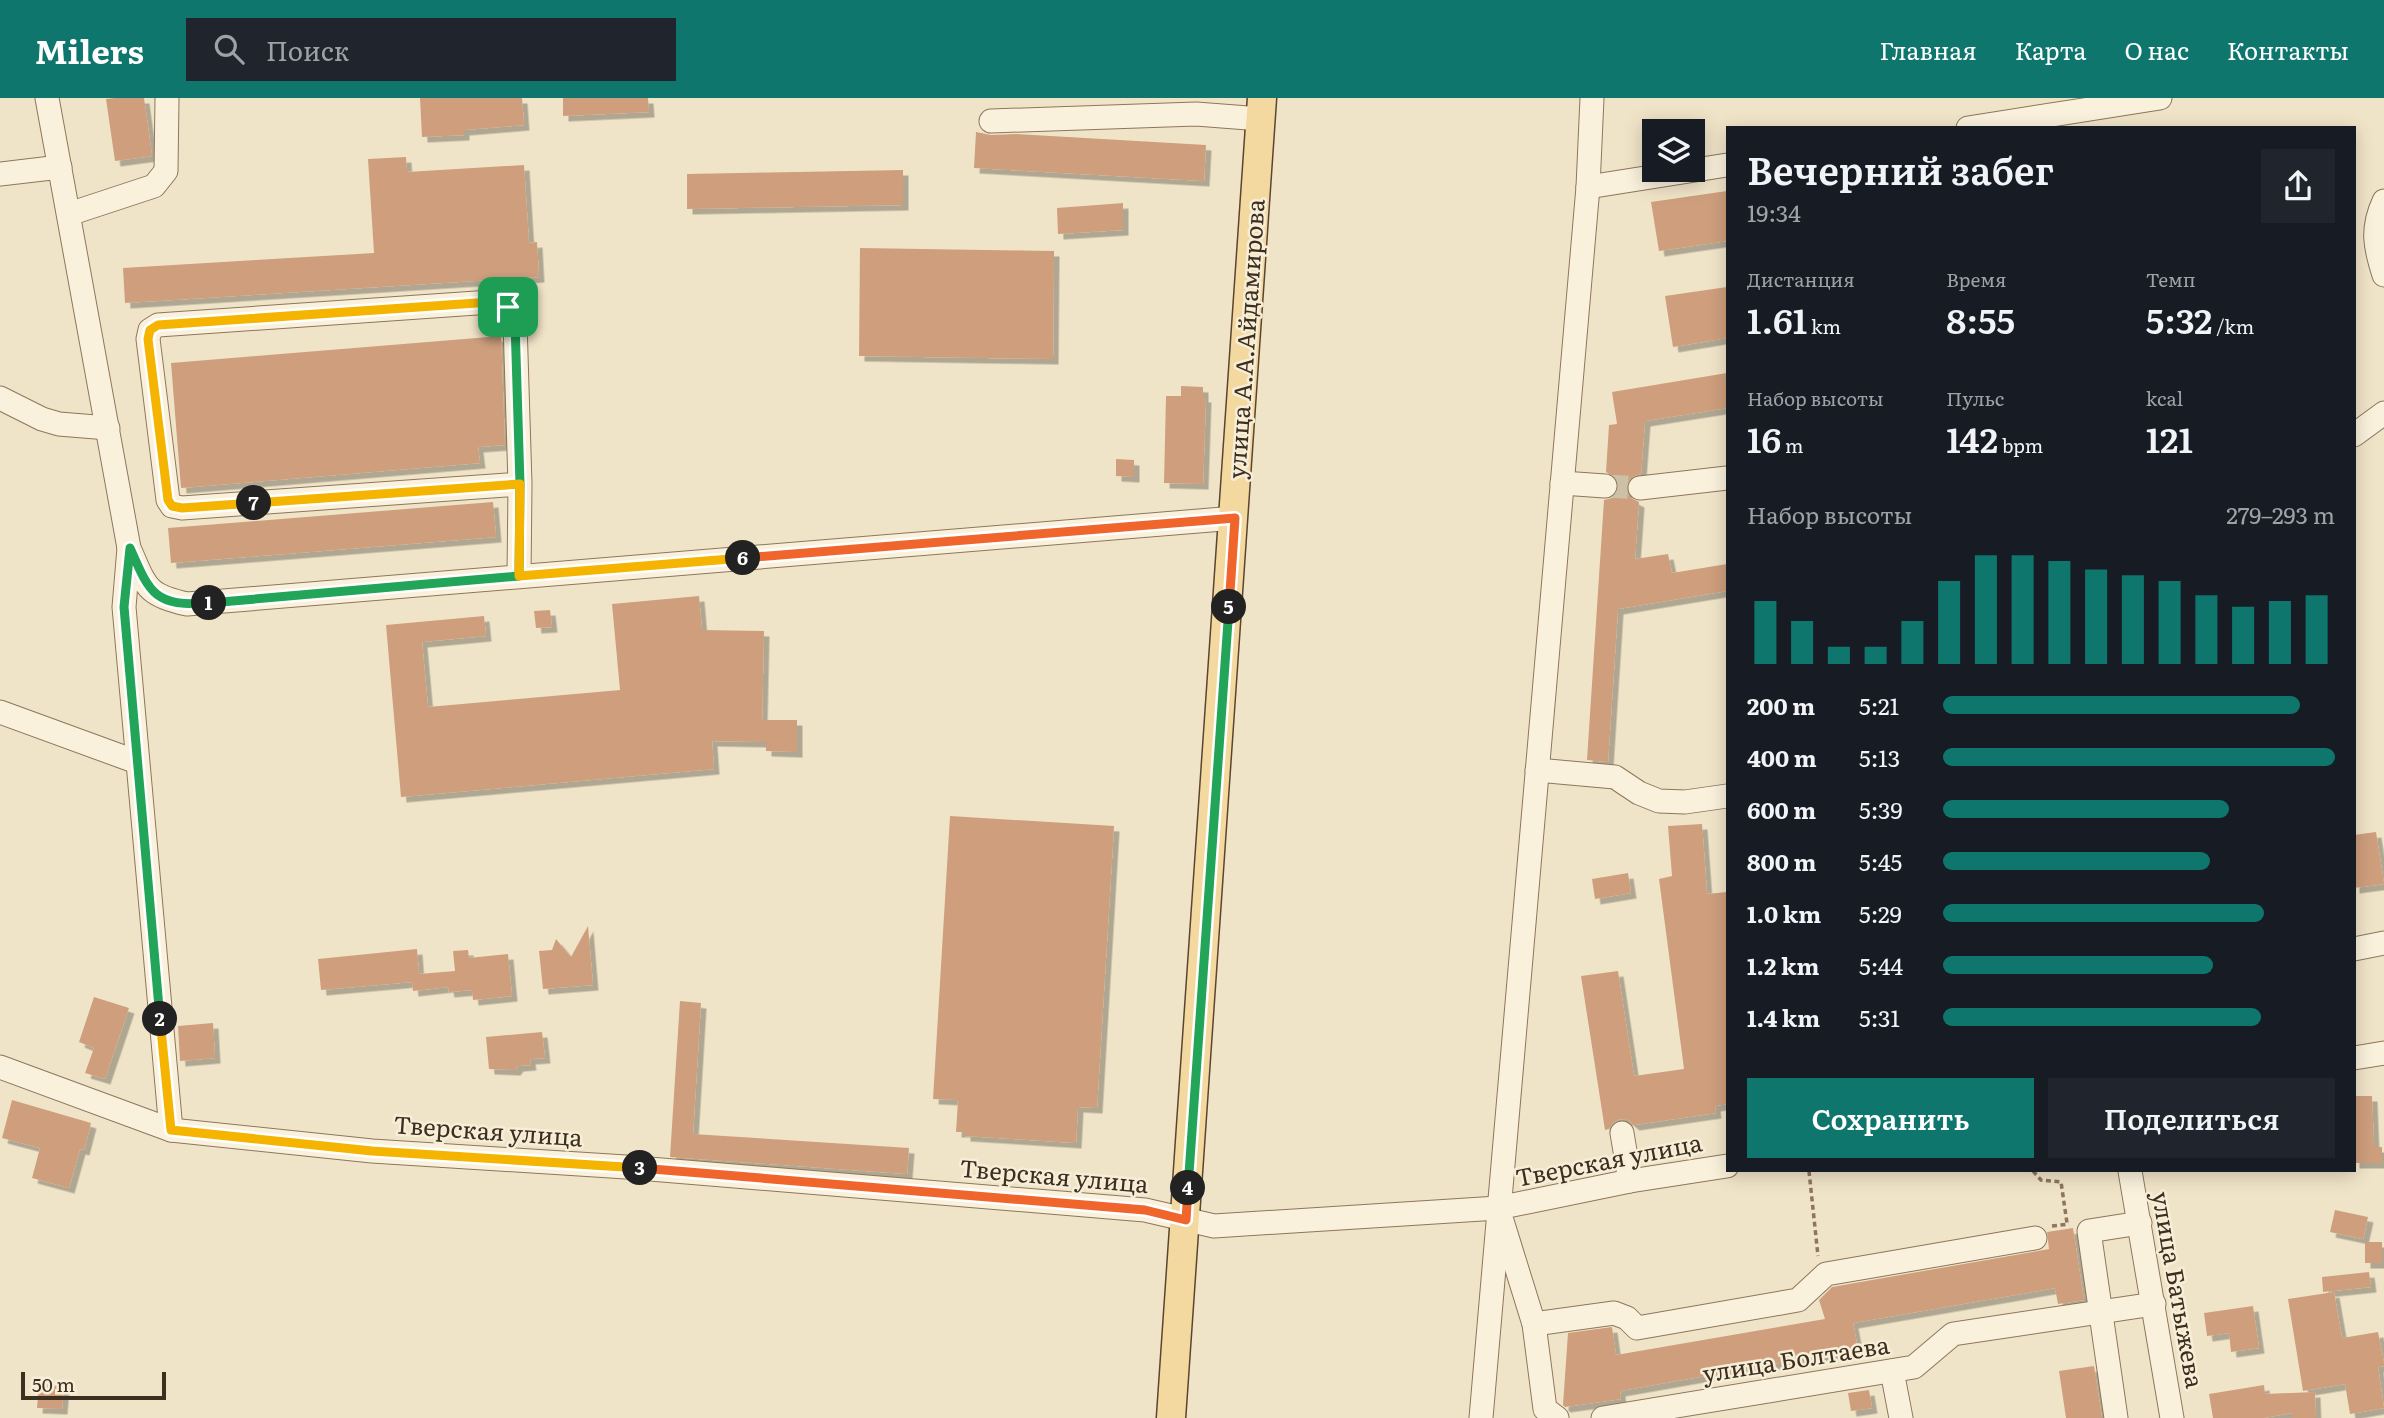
<!DOCTYPE html>
<html lang="ru">
<head>
<meta charset="utf-8">
<style>
	:root { --surface:#171b24; --page:#20242c; --text:#f1f3f6; --muted:#9ea1a6; --accent:#0f766e }
	body { margin:0; font-family:Literata,serif; background:var(--page); color:var(--text); height:100vh; display:flex; flex-direction:column; font-size:26px; white-space:nowrap }
	* { box-sizing:border-box; margin:0 }
	p { font-size:23px; color:var(--muted) }
	.icon { flex:none; width:38px; height:38px; fill:none; stroke:currentColor; stroke-width:2; stroke-linecap:round; stroke-linejoin:round }
	.map { position:relative; flex:1; overflow:hidden }
	.sheet { position:absolute; left:1726px; top:28px; width:630px; height:1046px; display:flex; flex-direction:column; background:var(--surface); border-radius:0px; box-shadow:0 4px 18px #0003 }
	.sheet>* { flex:none }
	.controls { position:absolute; left:1642px; top:21px; display:grid; gap:14px }
	.controls a { display:grid; place-items:center; width:63px; height:63px; border-radius:0px; background:var(--surface); box-shadow:0 4px 18px #0003; font-size:35px }
	.scale { position:absolute; left:21px; bottom:18px; width:145px; box-sizing:border-box; padding-left:7px; border:4px solid #3d2e20; border-top:0; font-size:19px; line-height:24px; white-space:nowrap; color:#3d2e20; -webkit-text-stroke:5px #f7eed8; paint-order:stroke }
	.pin { position:absolute; display:grid; place-items:center; width:60px; height:60px; color:#fff; margin:-30px; border-radius:14px; box-shadow:0 4px 10px #0006 }
	.km { position:absolute; width:35px; height:35px; margin:-18px; border-radius:50%; background:#222; color:#fff; font-size:19px; line-height:35px; text-align:center }
	.round { display:grid; place-items:center; flex:none; width:74px; height:74px; border-radius:0px; background:var(--page) }
	.head { display:flex; align-items:center; justify-content:space-between; height:119px; padding:0 21px }
	h1 { font-size:38px; font-weight:600; line-height:52px }
	.figures { display:grid; grid-template-columns:repeat(3,1fr); gap:10px; height:119px; padding:7px 21px }
	.figures div { display:grid; align-content:center }
	.figures b { font-size:35px; font-weight:600 }
	.figures small { font-size:19px; font-weight:400 }
	.figures p { font-size:19px }
	.chart { height:196px; padding:14px 21px }
	.chart p { display:flex; justify-content:space-between }
	.chart svg { width:100%; height:126px; margin-top:7px; stroke:var(--accent); stroke-width:6 }
	.action { display:flex; gap:14px; margin-top:auto; padding:14px 21px }
	.action a { flex:1; height:80px; border-radius:0px; background:var(--accent); color:#fff; font-size:28px; font-weight:600; line-height:80px; text-align:center }
	.action a+a { background:var(--page); color:var(--text) }
	ul { padding:0 21px; list-style:none; font-size:23px }
	li { display:grid; grid-template-columns:112px 84px 1fr; align-items:center; height:52px }
	li i { height:18px; border-radius:9px; background:var(--accent) }
	header { display:flex; align-items:center; gap:42px; box-sizing:border-box; height:98px; padding:0 35px; background:var(--accent); color:#fff }
	header strong { font-size:33px }
	nav { display:flex; gap:38px; margin-inline-start:auto; font-size:24px }
	.search { width:490px; height:63px; background:var(--page); display:flex; align-items:center; gap:18px; box-sizing:border-box; padding:0 24px; border-radius:0px; color:var(--muted); font-size:26px }
	.map>svg:first-child { display:block }
	.building { fill:#cf9f7d; filter:url(#shadow) }
	.lines { fill:none; stroke-linecap:round; stroke-linejoin:round }
	.minor-tunnel { stroke:#ccc0a6; stroke-width:23; stroke-dasharray:23 11; stroke-linecap:butt }
	.minor-casing { stroke:#8d765c; stroke-width:25 }
	.major-casing { stroke:#5b4430; stroke-width:31 }
	.path { stroke:#8d765c; stroke-width:3.5; stroke-dasharray:5 3.5; stroke-linecap:butt }
	.minor { stroke:#faf1dc; stroke-width:23 }
	.major { stroke:#f3d9a0; stroke-width:28 }
	.split-1-casing { stroke:#fff; stroke-width:14 }
	.split-2-casing { stroke:#fff; stroke-width:14 }
	.split-3-casing { stroke:#fff; stroke-width:14 }
	.split-4-casing { stroke:#fff; stroke-width:14 }
	.split-5-casing { stroke:#fff; stroke-width:14 }
	.split-6-casing { stroke:#fff; stroke-width:14 }
	.split-7-casing { stroke:#fff; stroke-width:14 }
	.split-8-casing { stroke:#fff; stroke-width:14 }
	.split-1 { stroke:#22a559; stroke-width:9 }
	.split-2 { stroke:#22a559; stroke-width:9 }
	.split-3 { stroke:#f5b400; stroke-width:9 }
	.split-4 { stroke:#f0652b; stroke-width:9 }
	.split-5 { stroke:#22a559; stroke-width:9 }
	.split-6 { stroke:#f0652b; stroke-width:9 }
	.split-7 { stroke:#f5b400; stroke-width:9 }
	.split-8 { stroke:#f5b400; stroke-width:9 }
	.labels { text-anchor:middle; stroke-width:5; stroke-linejoin:round; paint-order:stroke }
	.street-label { font-size:24px; fill:#3d2e20; stroke:#f7eed8 }
</style>
</head>
<body>
<header>
<strong>Milers</strong>
<div class="search"><svg class="icon" aria-label="search" viewBox="0 0 24 24"><circle cx="10" cy="10" r="6"/><path d="M15 15l6 6"/></svg>Поиск</div>
<nav><a>Главная</a><a>Карта</a><a>О нас</a><a>Контакты</a></nav>
</header>
<div class="map">
<svg width="2384" height="1320" viewBox="0 0 2384 1320">
	<defs>
		<filter id="shadow"><feDropShadow dx="5.5" dy="5.5" stdDeviation="0" flood-color="#0004"/></filter>
	</defs>
	<rect width="100%" height="100%" fill="#f0e4c8"/>
	<!-- building -->
	<g class="building">
		<path d="M115 0H144L152 58 115 63 106 1Z"/>
		<path d="M420 0H522L524 27 464 32V37L422 39Z"/>
		<path d="M563 0H648L649 14 563 18Z"/>
		<path d="M976 34 991 37 1016 36 1206 47 1204 83 974 70Z"/>
		<path d="M406 59 407 74 524 67 529 145 537 144 539 179 125 205 123 170 374 155 368 61Z"/>
		<path d="M903 72V107L687 111V76Z"/>
		<path d="M1727 93V143L1659 153 1651 104Z"/>
		<path d="M1123 105V132L1058 136 1057 110Z"/>
		<path d="M860 150 1054 153 1053 261 859 258Z"/>
		<path d="M1727 189V240L1673 249 1665 198Z"/>
		<path d="M501 238 505 347 478 349 480 365 181 390 171 265Z"/>
		<path d="M1727 275V310L1645 323 1641 376 1631 379 1626 391 1629 399 1639 404 1635 461 1668 456 1672 475 1727 466V493L1618 511 1608 664 1587 662 1604 402 1612 400 1619 390 1617 381 1606 374 1609 327 1617 326 1612 294Z"/>
		<path d="M1181 288 1203 289V299H1206L1203 386 1164 385 1166 298H1181Z"/>
		<path d="M1116 361 1134 362V379L1116 378Z"/>
		<path d="M493 404 496 439 171 465 168 430Z"/>
		<path d="M699 498 702 532 764 533 762 622H797V654L766 653V644L712 643 714 671 401 699 386 527 484 518 486 538 422 544 428 609 620 592 612 506Z"/>
		<path d="M550 512 552 529 536 530 534 513Z"/>
		<path d="M950 718 1114 728 1097 1010 1078 1009 1076 1045 965 1038V1034H956L958 1002 933 1001Z"/>
		<path d="M1702 726 1707 796 1727 794V1006L1715 1008 1716 1015 1634 1027 1628 1022 1619 1021 1613 1025 1609 1031 1605 1032 1581 878 1618 873 1634 978 1684 971 1659 781 1672 778 1668 728Z"/>
		<path d="M2376 734 2384 786 2354 790V737Z"/>
		<path d="M1628 775 1631 795 1595 801 1592 781Z"/>
		<path d="M588 828 593 887 543 891 539 853 552 852 556 841 571 859Z"/>
		<path d="M417 851 419 876 455 873 453 853 468 852 469 860 508 856 512 898 473 902 472 892 449 894 448 889 413 893 412 884 321 892 318 861Z"/>
		<path d="M94 899 129 910 105 981 85 975 94 950 79 944Z"/>
		<path d="M680 903 701 905 693 1036 909 1050 907 1076 670 1059Z"/>
		<path d="M213 925 215 960 180 963 178 928Z"/>
		<path d="M542 934 545 960 530 961 531 967 518 968 515 972 489 971 486 939Z"/>
		<path d="M2354 998H2372L2374 1049H2382V1065H2354Z"/>
		<path d="M12 1002 91 1025 84 1052 80 1051 69 1090 32 1080 40 1050 2 1040Z"/>
		<path d="M2335 1112 2368 1119 2363 1141 2330 1134Z"/>
		<path d="M2073 1130 2084 1202 2058 1206 2055 1190 1853 1225 1858 1251 1620 1293 1621 1301 1565 1309 1563 1307 1568 1235 1612 1229 1616 1257 1825 1221 1819 1202 1832 1189 2049 1151 2047 1134Z"/>
		<rect x="2365" y="1144" width="17" height="21"/>
		<path d="M2369 1174 2371 1189 2323 1194 2322 1179Z"/>
		<path d="M2334 1194 2342 1240 2378 1234 2384 1265V1268L2378 1269 2384 1310 2350 1316 2345 1286 2303 1293 2288 1201Z"/>
		<path d="M2253 1208 2259 1250 2231 1254 2229 1235 2207 1238 2204 1215Z"/>
		<path d="M2094 1268 2102 1320H2066L2059 1273Z"/>
		<path d="M39 1286 64 1287 62 1311 37 1310Z"/>
		<path d="M2264 1287 2265 1296 2315 1294 2316 1320H2292V1315L2263 1320H2213L2209 1296Z"/>
		<path d="M1869 1292 1872 1310 1851 1313 1848 1295Z"/>
	</g>
	<g class="lines">
		<!-- minor-tunnel -->
		<path class="minor-tunnel" d="M1605 388 1640 390"/>
		<!-- minor casing -->
		<g class="minor-casing">
			<g id="minor">
				<path d="M47 0 129 450C146 488 145 497 187 506L1235 420"/>
				<path d="M991 23 1196 16 1261 21"/>
				<path d="M1968 30 2160 0"/>
				<path d="M0 76 60 69"/>
				<path d="M1588 89 1727 67"/>
				<path d="M2384 103C2371 131 2375 149 2384 177"/>
				<path d="M69 116 154 88 166 73 167 0"/>
				<path d="M0 300 42 321 59 326 108 330"/>
				<path d="M2354 337 2384 315"/>
				<path d="M1562 385 1605 388"/>
				<path d="M1640 390 1727 380"/>
				<path d="M129 450 124 509 171 1032"/>
				<path d="M519 478 520 386 515 224 508 209 491 204 158 227 150 232 148 241 168 402 172 408 182 410 520 386"/>
				<path d="M0 614 137 664"/>
				<path d="M1537 672 1615 679 1639 695 1659 703 1685 704 1727 698"/>
				<path d="M2354 851 2384 845"/>
				<path d="M2354 960 2384 955"/>
				<path d="M0 969 171 1032 372 1053 626 1069 1145 1112 1214 1128 1498 1110 1630 1083 1727 1068"/>
				<path d="M1622 1035 1630 1083"/>
				<path d="M2130 1073 2172 1320"/>
				<path d="M1502 1123 1534 1226 1545 1311 1557 1320"/>
				<path d="M1534 1226 1614 1215 1627 1220 1637 1230 1798 1202 1826 1176 2035 1140"/>
				<path d="M1892 1273 1901 1320"/>
				<path d="M1481 1320 1588 89 1592 0"/>
				<path d="M1603 1320 1914 1269 1953 1236 2154 1206"/>
				<path d="M2116 1320 2089 1133 2140 1125"/>
			</g>
		</g>
		<!-- major casing -->
		<g class="major-casing">
			<path id="major" d="M1171 1320 1262 0"/>
		</g>
		<!-- path -->
		<g class="path">
			<path d="M1809 1073 1818 1158"/>
			<path d="M2033 1073 2041 1082 2061 1084 2067 1125"/>
			<path d="M2052 1128 2069 1126"/>
		</g>
		<!-- minor -->
		<use href="#minor" class="minor"/>
		<!-- major -->
		<use href="#major" class="major"/>
	</g>
	<g class="lines">
		<!-- split-1 casing -->
		<g class="split-1-casing">
			<path id="split-1" d="M209 505 519 478 520 386 515 224 508 209"/>
		</g>
		<!-- split-2 casing -->
		<g class="split-2-casing">
			<path id="split-2" d="M160 921 124 509 130 450C150 496 155 509 209 505"/>
		</g>
		<!-- split-3 casing -->
		<g class="split-3-casing">
			<path id="split-3" d="M160 921 171 1032 372 1053 640 1070"/>
		</g>
		<!-- split-4 casing -->
		<g class="split-4-casing">
			<path id="split-4" d="M640 1070 1145 1112 1186 1122 1188 1090"/>
		</g>
		<!-- split-5 casing -->
		<g class="split-5-casing">
			<path id="split-5" d="M1188 1090 1229 509"/>
		</g>
		<!-- split-6 casing -->
		<g class="split-6-casing">
			<path id="split-6" d="M743 460 1235 420 1229 509"/>
		</g>
		<!-- split-7 casing -->
		<g class="split-7-casing">
			<path id="split-7" d="M254 405 520 386 519 478 743 460"/>
		</g>
		<!-- split-8 casing -->
		<g class="split-8-casing">
			<path id="split-8" d="M254 405 182 410 172 408 168 402 148 241 150 232 158 227 491 204 508 209"/>
		</g>
		<!-- split-1 -->
		<use href="#split-1" class="split-1"/>
		<!-- split-2 -->
		<use href="#split-2" class="split-2"/>
		<!-- split-3 -->
		<use href="#split-3" class="split-3"/>
		<!-- split-4 -->
		<use href="#split-4" class="split-4"/>
		<!-- split-5 -->
		<use href="#split-5" class="split-5"/>
		<!-- split-6 -->
		<use href="#split-6" class="split-6"/>
		<!-- split-7 -->
		<use href="#split-7" class="split-7"/>
		<!-- split-8 -->
		<use href="#split-8" class="split-8"/>
	</g>
	<g class="labels">
		<!-- street labels -->
		<g class="street-label">
			<text transform="translate(1247 241) rotate(-86)" y="8">улица А.А.Айдамирова</text>
			<text transform="translate(488 1034) rotate(4)" y="8">Тверская улица</text>
			<text transform="translate(1609 1063) rotate(-11)" y="8">Тверская улица</text>
			<text transform="translate(1054 1079) rotate(5)" y="8">Тверская улица</text>
			<text transform="translate(2177 1192) rotate(80)" y="8">улица Батыжева</text>
			<text transform="translate(1796 1262) rotate(-9)" y="8">улица Болтаева</text>
		</g>
	</g>
</svg>
<div class="controls">
<a><svg class="icon" aria-label="layers" viewBox="0 0 24 24"><path d="M12 4l9 5-9 5-9-5zM3 14l9 5 9-5"/></svg></a>
</div>
<div class="scale">50 m</div>
<div class="pin" style="left:508px;top:209px;background:#1e9e55"><svg class="icon" aria-label="arrive" viewBox="0 0 24 24"><path d="M6 21V4h12l-3 4 3 4H6"/></svg></div>
<b class="km" style="left:209px;top:505px">1</b>
<b class="km" style="left:160px;top:921px">2</b>
<b class="km" style="left:640px;top:1070px">3</b>
<b class="km" style="left:1188px;top:1090px">4</b>
<b class="km" style="left:1229px;top:509px">5</b>
<b class="km" style="left:743px;top:460px">6</b>
<b class="km" style="left:254px;top:405px">7</b>
<section class="sheet">
<div class="head"><div><h1>Вечерний забег</h1><p>19:34</p></div><a class="round"><svg class="icon" aria-label="share" viewBox="0 0 24 24"><path d="M12 15V3M7 8l5-5 5 5M5 13v7h14v-7"/></svg></a></div>
<div class="figures">
<div><p>Дистанция</p><b>1.61<small> km</small></b></div>
<div><p>Время</p><b>8:55</b></div>
<div><p>Темп</p><b>5:32<small> /km</small></b></div>
</div>
<div class="figures">
<div><p>Набор высоты</p><b>16<small> m</small></b></div>
<div><p>Пульс</p><b>142<small> bpm</small></b></div>
<div><p>kcal</p><b>121</b></div>
</div>
<div class="chart"><p><span>Набор высоты</span>279–293 m</p>
<svg viewBox="0 0 160 44" preserveAspectRatio="none"><path d="M5 44V22M15 44V29M25 44V38M35 44V38M45 44V29M55 44V15M65 44V6M75 44V6M85 44V8M95 44V11M105 44V13M115 44V15M125 44V20M135 44V24M145 44V22M155 44V20"/></svg>
</div>
<ul>
<li><b>200 m</b>5:21<i style="width:91%"></i></li>
<li><b>400 m</b>5:13<i style="width:100%"></i></li>
<li><b>600 m</b>5:39<i style="width:73%"></i></li>
<li><b>800 m</b>5:45<i style="width:68%"></i></li>
<li><b>1.0 km</b>5:29<i style="width:82%"></i></li>
<li><b>1.2 km</b>5:44<i style="width:69%"></i></li>
<li><b>1.4 km</b>5:31<i style="width:81%"></i></li>
</ul>
<div class="action"><a>Сохранить</a><a>Поделиться</a></div>
</section>
</div>
</body>
</html>
